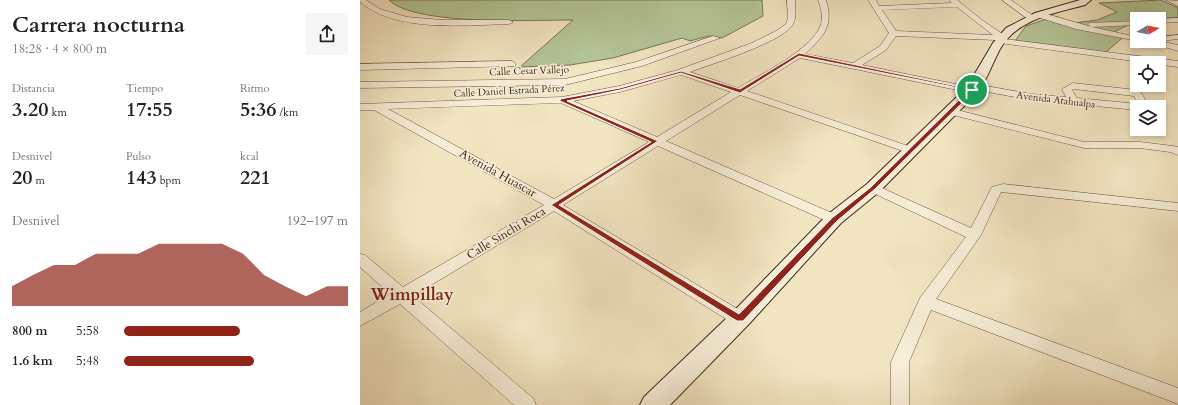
<!DOCTYPE html>
<html lang="es">
<head>
<meta charset="utf-8">
<style>
	:root { --surface:#fff; --page:#f6f6f6; --text:#222; --muted:#767676; --accent:#8f2418 }
	body { margin:0; font-family:Cardo,serif; background:var(--page); color:var(--text); height:100vh; display:flex; flex-direction:column; font-size:15px; white-space:nowrap }
	* { box-sizing:border-box; margin:0 }
	p { font-size:13px; color:var(--muted) }
	.icon { flex:none; width:22px; height:22px; fill:none; stroke:currentColor; stroke-width:2; stroke-linecap:round; stroke-linejoin:round }
	.map { position:relative; flex:1; overflow:hidden }
	.drawer { display:flex; flex-direction:column; background:var(--surface); width:360px }
	.drawer>* { flex:none }
	.needle { width:26px; rotate:80deg }
	.buttons { position:absolute; left:770px; top:12px; display:grid; gap:8px }
	.buttons a { display:grid; place-items:center; width:36px; height:36px; border-radius:0px; background:var(--surface); box-shadow:0 2px 6px #0003; font-size:20px }
	.pin { position:absolute; display:grid; place-items:center; width:34px; height:34px; color:#fff; margin:-17px; border:2px solid #fff; border-radius:50%; box-shadow:0 1px 4px #0007 }
	.round { display:grid; place-items:center; flex:none; width:42px; height:42px; border-radius:0px; background:var(--page) }
	.summary { display:flex; align-items:center; justify-content:space-between; height:68px; padding:0 12px }
	h1 { font-size:22px; font-weight:600; line-height:30px }
	.metrics { display:grid; grid-template-columns:repeat(3,1fr); gap:6px; height:68px; padding:4px 12px }
	.metrics div { display:grid; align-content:center }
	.metrics b { font-size:20px; font-weight:600 }
	.metrics small { font-size:11px; font-weight:400 }
	.metrics p { font-size:11px }
	.chart { height:112px; padding:8px 12px }
	.chart p { display:flex; justify-content:space-between }
	.chart svg { width:100%; height:72px; margin-top:4px; fill:var(--accent); opacity:.7 }
	ul { padding:0 12px; list-style:none; font-size:13px }
	li { display:grid; grid-template-columns:64px 48px 1fr; align-items:center; height:30px }
	li i { height:10px; border-radius:5px; background:var(--accent) }
	main { display:flex; flex:1; min-height:0 }
	.map>svg:first-child { display:block }
	.green { fill:#b4c697; stroke:#7c7658 }
	.lines { fill:none; stroke-linecap:round; stroke-linejoin:round }
	.street-casing { stroke:#705643; stroke-width:1 }
	.secondary-casing { stroke:#442619; stroke-width:2 }
	.street { fill:#f7eed7; fill-rule:evenodd }
	.secondary { fill:#f7eed7; fill-rule:evenodd }
	.route { fill:#8f2418; stroke:#fff; fill-rule:evenodd }
	.labels { text-anchor:middle; stroke-width:3.5; stroke-linejoin:round; paint-order:stroke }
	.far-street-label { font-size:10px; fill:#442619; stroke:#f7eed7 }
	.street-label { font-size:12px; fill:#442619; stroke:#f7eed7 }
	.near-quarter-label { font-size:17px; font-weight:bold; fill:#7a1f14; stroke:#f7eed7 }
</style>
</head>
<body>
<main>
<section class="drawer">
<div class="summary"><div><h1>Carrera nocturna</h1><p>18:28 · 4 × 800 m</p></div><a class="round"><svg class="icon" aria-label="share" viewBox="0 0 24 24"><path d="M12 15V3M7 8l5-5 5 5M5 13v7h14v-7"/></svg></a></div>
<div class="metrics">
<div><p>Distancia</p><b>3.20<small> km</small></b></div>
<div><p>Tiempo</p><b>17:55</b></div>
<div><p>Ritmo</p><b>5:36<small> /km</small></b></div>
</div>
<div class="metrics">
<div><p>Desnivel</p><b>20<small> m</small></b></div>
<div><p>Pulso</p><b>143<small> bpm</small></b></div>
<div><p>kcal</p><b>221</b></div>
</div>
<div class="chart"><p><span>Desnivel</span>192–197 m</p>
<svg viewBox="0 0 160 44" preserveAspectRatio="none"><path d="M0 44V32L10 25L20 19L30 19L40 12L50 12L60 12L70 6L80 6L90 6L100 6L110 12L120 25L130 32L140 38L150 32L160 32V44z"/></svg>
</div>
<ul>
<li><b>800 m</b>5:58<i style="width:52%"></i></li>
<li><b>1.6 km</b>5:48<i style="width:58%"></i></li>
</ul>
</section>
<div class="map">
<svg width="818" height="405" viewBox="0 0 818 405">
	<rect width="100%" height="100%" fill="#f2e5c1"/>
	<filter id="stains"><feTurbulence type="fractalNoise" baseFrequency=".005" numOctaves="4"/><feColorMatrix values="0 0 0 0 .2 0 0 0 0 .09 0 0 0 0 .02 0 0 0 .5 -.17"/></filter>
	<radialGradient id="worn" r=".72"><stop offset=".6" stop-color="#630" stop-opacity="0"/><stop offset="1" stop-color="#630" stop-opacity=".3"/></radialGradient>
	<!-- green -->
	<g class="green">
		<path d="M29 0H402L403 16 362 38 349 36 330 41 322 38 253 58 210 65 160 67 213 20C173 20 55 26 29 0Z"/>
		<path d="M801 0 818 8V19H777V23L770 24 752 33 762 38 744 54 654 42 666 26 695 16 714 23 737 20 757 12 739 3Z"/>
	</g>
	<g class="lines">
		<!-- street casing -->
		<g class="street-casing">
			<g id="street">
				<path d="M0 0H6L20 9 47 17 82 20H149L153 22 149 24C103 25 37 33 0 2Z"/>
				<path d="M427 0H435C435 8 437 17 433 24 424 42 351 64 330 72L378 88C399 75 454 49 461 24 463 16 461 8 458 0H466C474 26 464 36 445 54L493 63 520 46 529 33 508 0H516L519 6 592 3 589 0H597L622 20 644 35 645 39 818 61V67L640 43H637L636 40 536 36 526 50 502 65 610 87 615 84 671 94 706 97 702 89 713 83 777 90 780 91 790 107H777V110L671 100 617 90 612 93 440 58 387 91 554 148 556 150 554 152H546L380 95 306 141 479 216 481 219 479 222H469L298 146 203 205 386 314 388 319 386 324 380 325 374 324 194 211 53 296 174 399 176 405H154L40 304 0 326V312L30 294 0 267V254L5 255 43 287 184 205 14 110H0V104L202 97 259 86 318 70 392 43 416 31 426 24 428 18ZM597 7 633 35 536 31 522 10ZM321 75 371 92 297 137 213 101 260 92ZM714 89 774 96 778 104 717 98 712 90ZM201 103 289 142 194 199 28 109Z"/>
				<path d="M642 0H651L675 17 668 19Z"/>
				<path d="M806 0 818 1V6Z"/>
				<path d="M677 13H683L732 27 728 25 729 23 777 21V25L732 27 777 37V41H779H777L716 29 677 17Z"/>
				<path d="M818 18V22L799 23 798 19Z"/>
				<path d="M818 35V39L800 41 818 45V51L784 41H799V37Z"/>
				<path d="M353 36 360 38 282 66 205 85 0 88V82L205 79 276 62Z"/>
				<path d="M152 61 156 64 155 66 0 70V64Z"/>
				<path d="M589 108 724 142H780L813 146 818 147V155L810 152 780 148H724L585 113 584 111 585 109Z"/>
				<path d="M513 184 611 228 632 187 643 184 818 203V211L641 192 621 235 576 299 818 388V404L571 310 549 362V405H531V362L560 298 606 237 509 191 507 188 509 185Z"/>
			</g>
		</g>
		<!-- secondary casing -->
		<g class="secondary-casing">
			<path id="secondary" d="M720 0H731L725 5C695 13 657 19 640 49 632 64 627 80 617 93L519 192 481 223 388 325 310 405H280L284 397 372 313 467 215 507 184 607 87 633 43 646 28 675 13Z"/>
		</g>
		<!-- street -->
		<use href="#street" class="street"/>
		<!-- secondary -->
		<use href="#secondary" class="secondary"/>
	</g>
	<!-- route -->
	<path class="route" d="M439 53 615 90 515 189 477 221 383 321H377L191 205 291 142 200 101V99L260 88 321 71 380 89ZM439 56 609 90 511 187 472 218 379 314 199 205 298 141 207 101 260 90 321 73 380 93Z"/>
	<g class="labels">
		<!-- far-street labels -->
		<g class="far-street-label">
			<text transform="translate(169 70) rotate(-2)" y="4">Calle Cesar Vallejo</text>
			<text transform="translate(149 90) rotate(-3)" y="4">Calle Daniel Estrada Pérez</text>
			<text transform="translate(696 99) rotate(7)" y="4">Avenida Atahualpa</text>
		</g>
		<!-- street labels -->
		<g class="street-label">
			<text transform="translate(138 173) rotate(29)" y="4">Avenida Huascar</text>
			<text transform="translate(146 233) rotate(-31)" y="4">Calle Sinchi Roca</text>
		</g>
		<!-- near-quarter labels -->
		<g class="near-quarter-label">
			<text x="52" y="300">Wimpillay</text>
		</g>
	</g>
	<rect width="100%" height="100%" filter="url(#stains)"/>
	<rect width="100%" height="100%" fill="url(#worn)"/>
</svg>
<div class="buttons">
<a><svg class="needle" viewBox="-14 -14 28 28"><path d="M0-13l5 13h-10z" fill="#e53935"/><path d="M0 13l5-13h-10z" fill="#767676"/></svg></a>
<a><svg class="icon" aria-label="locate" viewBox="0 0 24 24"><circle cx="12" cy="12" r="6"/><path d="M12 2v4M12 18v4M2 12h4M18 12h4"/></svg></a>
<a><svg class="icon" aria-label="layers" viewBox="0 0 24 24"><path d="M12 4l9 5-9 5-9-5zM3 14l9 5 9-5"/></svg></a>
</div>
<div class="pin" style="left:612px;top:90px;background:#1e9e55"><svg class="icon" aria-label="arrive" viewBox="0 0 24 24"><path d="M6 21V4h12l-3 4 3 4H6"/></svg></div>
</div>
</main>
</body>
</html>
